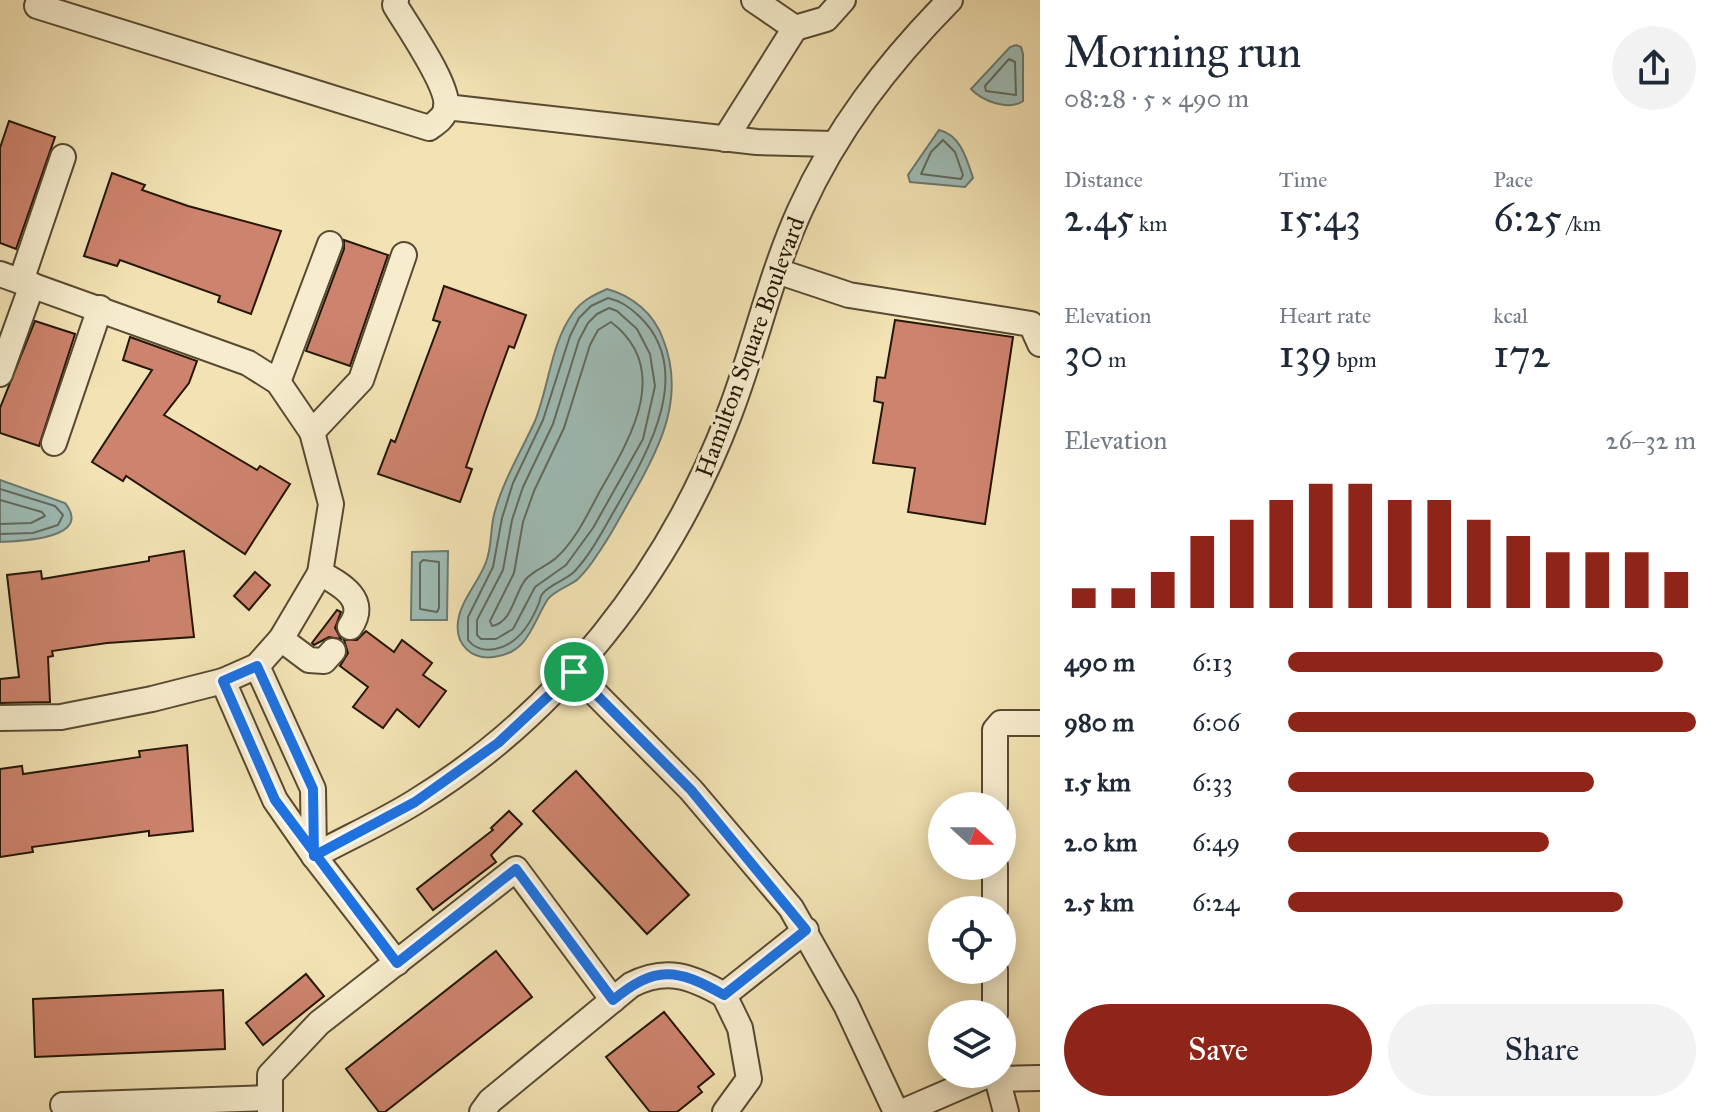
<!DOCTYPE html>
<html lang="en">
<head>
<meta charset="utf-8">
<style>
	:root { --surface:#fff; --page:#f2f2f3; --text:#1f2937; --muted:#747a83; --accent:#8f2418 }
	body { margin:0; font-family:"IM FELL Great Primer",serif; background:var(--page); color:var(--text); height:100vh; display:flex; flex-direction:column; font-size:30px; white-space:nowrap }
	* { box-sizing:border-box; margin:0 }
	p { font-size:26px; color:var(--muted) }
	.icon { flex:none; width:44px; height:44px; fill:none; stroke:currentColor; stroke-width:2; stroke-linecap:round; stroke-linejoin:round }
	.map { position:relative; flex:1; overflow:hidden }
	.sheet { display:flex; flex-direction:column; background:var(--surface); width:680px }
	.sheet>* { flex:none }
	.needle { width:52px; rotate:111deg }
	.fabs { position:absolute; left:928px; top:792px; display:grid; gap:16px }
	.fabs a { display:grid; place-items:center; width:88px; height:88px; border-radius:50%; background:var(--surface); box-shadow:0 4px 20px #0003; font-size:40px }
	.pin { position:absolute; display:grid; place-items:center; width:68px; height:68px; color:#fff; margin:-34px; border:4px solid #fff; border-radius:50%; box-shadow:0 2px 8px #0007 }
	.round { display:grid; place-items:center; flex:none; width:84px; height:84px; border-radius:42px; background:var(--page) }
	.head { display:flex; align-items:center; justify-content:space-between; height:136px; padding:0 24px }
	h1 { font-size:44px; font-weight:600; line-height:60px }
	.metrics { display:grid; grid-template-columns:repeat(3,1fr); gap:12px; height:136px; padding:8px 24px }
	.metrics div { display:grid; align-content:center }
	.metrics b { font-size:40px; font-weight:600 }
	.metrics small { font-size:22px; font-weight:400 }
	.metrics p { font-size:22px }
	.chart { height:224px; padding:16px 24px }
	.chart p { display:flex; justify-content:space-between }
	.chart svg { width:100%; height:144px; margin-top:8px; stroke:var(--accent); stroke-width:6 }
	.primary-button { display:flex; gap:16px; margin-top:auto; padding:16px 24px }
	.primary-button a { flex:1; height:92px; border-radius:48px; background:var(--accent); color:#fff; font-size:32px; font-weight:600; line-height:92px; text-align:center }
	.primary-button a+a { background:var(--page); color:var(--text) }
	ul { padding:0 24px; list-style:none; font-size:26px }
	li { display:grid; grid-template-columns:128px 96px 1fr; align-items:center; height:60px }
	li i { height:20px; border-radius:10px; background:var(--accent) }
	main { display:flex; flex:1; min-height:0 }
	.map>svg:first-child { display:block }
	.water { fill:#9ebcb6; stroke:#6d7a70; stroke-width:2 }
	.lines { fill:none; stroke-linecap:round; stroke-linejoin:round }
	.shore { stroke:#616a5e; stroke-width:2 }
	.building { fill:#cd836d; stroke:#241706; stroke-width:2 }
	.minor-casing { stroke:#584a32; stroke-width:28 }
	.minor { stroke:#f7edce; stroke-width:24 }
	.route-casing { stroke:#fff; stroke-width:16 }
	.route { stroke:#1a73e8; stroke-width:10 }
	.labels { text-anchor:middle; stroke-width:6; stroke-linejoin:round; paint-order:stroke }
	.street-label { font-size:24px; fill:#241706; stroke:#f7edce }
</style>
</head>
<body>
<main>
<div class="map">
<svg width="1040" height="1112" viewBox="0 0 1040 1112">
	<rect width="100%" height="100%" fill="#f3e3b4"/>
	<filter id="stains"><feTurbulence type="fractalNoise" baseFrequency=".0025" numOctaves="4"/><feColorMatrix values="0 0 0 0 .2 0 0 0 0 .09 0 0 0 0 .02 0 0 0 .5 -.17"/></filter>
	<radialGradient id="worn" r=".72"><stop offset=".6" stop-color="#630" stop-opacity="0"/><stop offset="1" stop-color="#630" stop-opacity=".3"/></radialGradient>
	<!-- water -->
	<g class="water">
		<path d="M1016 45 1021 47 1023 54V101C1009 111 982 101 971 89L1010 47Z"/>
		<path d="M939 130C961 135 967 160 973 178L965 187 910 182 908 175Z"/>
		<path d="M607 289C633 296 654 314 663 339 686 397 660 448 631 498 620 517 610 537 597 555 592 563 585 572 578 579 570 586 555 590 548 599 532 623 529 653 494 657 472 660 455 645 458 622 460 601 479 582 486 562 492 547 490 531 494 515 502 482 521 452 535 421 549 386 551 343 573 313 582 300 594 295 607 289Z"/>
		<path d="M0 480 65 503C94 539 19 541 0 542Z"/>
		<path d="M448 551 447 620H411L412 552Z"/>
	</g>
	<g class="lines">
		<!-- shore -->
		<g class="shore">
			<path d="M1009 59 1015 62 1016 95 986 91 985 86Z"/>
			<path d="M943 140 955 152 963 175 961 179 921 174 931 152Z"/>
			<path d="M608 298C621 301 629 307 639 316 696 370 648 452 617 506 604 528 592 553 574 572 565 580 552 584 544 592 539 597 541 598 539 603 531 623 517 645 495 649 484 651 475 649 468 640V617L493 567 502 518 513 483 543 420 570 336 579 318 591 306Z"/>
			<path d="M609 308 617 311 637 329 650 354 655 386 643 439 593 528 566 565 535 587 513 629 496 639H481L477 635V620L503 570 512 520 523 487 553 424 579 340 588 323 597 314Z"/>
			<path d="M611 322C673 369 630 439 600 491 588 513 576 540 556 558 547 566 534 570 526 579 514 593 513 622 492 626L490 621 514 573 523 522 534 491 564 428 590 345 598 330Z"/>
			<path d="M0 489 55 506 63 515 58 525 33 533 0 534"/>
			<path d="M0 500 42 512 45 516 31 523 0 524"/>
			<path d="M423 560 439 562V608L437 612 420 609V563Z"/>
		</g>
	</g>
	<!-- building -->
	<g class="building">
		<path d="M9 121 55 137 16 249 0 243V148Z"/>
		<path d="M112 173 145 185 142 190 188 206 281 231 251 314 218 302 220 296 120 260 117 266 84 256Z"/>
		<path d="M344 240 388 255 350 366 306 351 344 249Z"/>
		<path d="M444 286 526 315 514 348 509 346 485 412 466 467 472 469 460 502 378 474 391 440 395 442 440 322 433 320Z"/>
		<path d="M895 320 1013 337 985 524 908 512 915 468 873 463 883 403 874 401 877 377 885 378Z"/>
		<path d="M35 321 75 334 39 446 0 433V408Z"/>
		<path d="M130 337 197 361 189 383 164 415 257 470 260 466 290 484 245 554 126 476 123 481 92 462 152 370 123 360Z"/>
		<path d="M184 551 194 637 107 643 52 651 53 656 48 657 50 702 0 703V679L19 677 7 575 41 571 42 579 149 561V557Z"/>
		<path d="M255 572 270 585 249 610 234 596Z"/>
		<path d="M337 610 341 612 335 628 341 639 329 637 314 645 312 643Z"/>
		<path d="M366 631 394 652 402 640 432 663 423 675 446 691 419 727 397 709 383 728 353 707 368 687 340 666 348 653 344 640H357Z"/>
		<path d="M187 745 193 831 149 836V831L32 847 33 852 0 857V769L22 766 23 774 140 757 139 751Z"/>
		<path d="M576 771 689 895 647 934 533 811Z"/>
		<path d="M509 811 522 824 491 855 496 862 433 910 417 889 493 830 491 828Z"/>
		<path d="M496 951 532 997 385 1112H379L346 1069Z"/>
		<path d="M306 974 324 996 263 1045 246 1023Z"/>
		<path d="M223 990 225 1049 35 1057 33 999Z"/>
		<path d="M664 1012 714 1074 698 1087 702 1092 677 1112H650L606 1057Z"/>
	</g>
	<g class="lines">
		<!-- minor casing -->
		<g class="minor-casing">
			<g id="minor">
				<path d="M39 0 37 6 429 128C436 123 444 118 446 109 451 87 407 26 395 5L396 0"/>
				<path d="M754 0 795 28 826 19 843 0"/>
				<path d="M446 107 757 142 834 144"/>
				<path d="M725 139 795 28"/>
				<path d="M777 271 849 295 1031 324 1040 344"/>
				<path d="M0 274 248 363 278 382 312 432 331 504 320 573 281 639 257 666 223 681 152 699 61 717 0 718"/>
				<path d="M21 281 63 157"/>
				<path d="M0 374 32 285"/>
				<path d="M278 382 330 244"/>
				<path d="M312 432 361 380 404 255"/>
				<path d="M54 443 100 308"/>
				<path d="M320 573C342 585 369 600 350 627"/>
				<path d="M281 639 309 660 324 661 333 651"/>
				<path d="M257 666 313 789 314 856"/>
				<path d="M574 672 691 790 791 908 846 1005 896 1112"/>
				<path d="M223 681 275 800 314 856 397 963"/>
				<path d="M995 806V730L1001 723H1040"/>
				<path d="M314 856C347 838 383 822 415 802 559 714 669 573 729 415 755 348 770 276 800 210 836 130 888 63 950 0"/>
				<path d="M995 910V866"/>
				<path d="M724 995 740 1028 749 1079 725 1112"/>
				<path d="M995 1014V970"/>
				<path d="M996 1074 1006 1112"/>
				<path d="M997 1079 1040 1078"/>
				<path d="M63 1105 270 1098"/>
				<path d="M270 1112V1075L319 1023 516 869 613 1000"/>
				<path d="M482 1112 490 1101 631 985C666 967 691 976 724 995L806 930"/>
				<path d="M902 1112 990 1074"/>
			</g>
		</g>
		<!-- minor -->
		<use href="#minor" class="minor"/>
	</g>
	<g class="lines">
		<!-- route casing -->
		<g class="route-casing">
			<path id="route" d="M574 672 498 743 415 802 314 856 313 789 257 666 223 681 275 800 397 963 516 869 613 1000C655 965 677 968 724 995L806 930 691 790 574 672"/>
		</g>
		<!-- route -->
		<use href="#route" class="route"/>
	</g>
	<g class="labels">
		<!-- street labels -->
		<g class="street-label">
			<text transform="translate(750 347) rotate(-70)" y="8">Hamilton Square Boulevard</text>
		</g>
	</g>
	<rect width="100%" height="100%" filter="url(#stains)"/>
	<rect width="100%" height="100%" fill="url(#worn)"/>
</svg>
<div class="fabs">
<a><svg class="needle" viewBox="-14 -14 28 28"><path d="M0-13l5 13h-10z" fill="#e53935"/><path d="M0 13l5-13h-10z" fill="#747a83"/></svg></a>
<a><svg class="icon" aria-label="locate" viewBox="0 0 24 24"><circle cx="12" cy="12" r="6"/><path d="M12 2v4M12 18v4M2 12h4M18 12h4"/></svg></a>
<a><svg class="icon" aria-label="layers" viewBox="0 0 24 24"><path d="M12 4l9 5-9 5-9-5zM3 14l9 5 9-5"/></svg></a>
</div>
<div class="pin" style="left:574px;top:672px;background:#1e9e55"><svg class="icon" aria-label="arrive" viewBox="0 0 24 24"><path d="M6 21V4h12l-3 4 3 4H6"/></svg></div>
</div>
<section class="sheet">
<div class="head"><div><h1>Morning run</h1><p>08:28 · 5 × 490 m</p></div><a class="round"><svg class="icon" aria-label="share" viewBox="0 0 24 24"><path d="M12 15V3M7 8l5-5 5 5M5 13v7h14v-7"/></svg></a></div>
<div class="metrics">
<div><p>Distance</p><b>2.45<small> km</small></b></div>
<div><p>Time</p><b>15:43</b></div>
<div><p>Pace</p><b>6:25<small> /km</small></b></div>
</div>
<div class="metrics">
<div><p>Elevation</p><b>30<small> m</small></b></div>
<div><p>Heart rate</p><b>139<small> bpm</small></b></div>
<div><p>kcal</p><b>172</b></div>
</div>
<div class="chart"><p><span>Elevation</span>26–32 m</p>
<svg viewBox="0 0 160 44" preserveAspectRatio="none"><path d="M5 44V38M15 44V38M25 44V33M35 44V22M45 44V17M55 44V11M65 44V6M75 44V6M85 44V11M95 44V11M105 44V17M115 44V22M125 44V27M135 44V27M145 44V27M155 44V33"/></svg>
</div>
<ul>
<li><b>490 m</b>6:13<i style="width:92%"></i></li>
<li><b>980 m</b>6:06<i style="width:100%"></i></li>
<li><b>1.5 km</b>6:33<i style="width:75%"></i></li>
<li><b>2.0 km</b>6:49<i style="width:64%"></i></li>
<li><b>2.5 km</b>6:24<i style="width:82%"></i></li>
</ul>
<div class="primary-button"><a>Save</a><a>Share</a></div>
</section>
</main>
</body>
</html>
